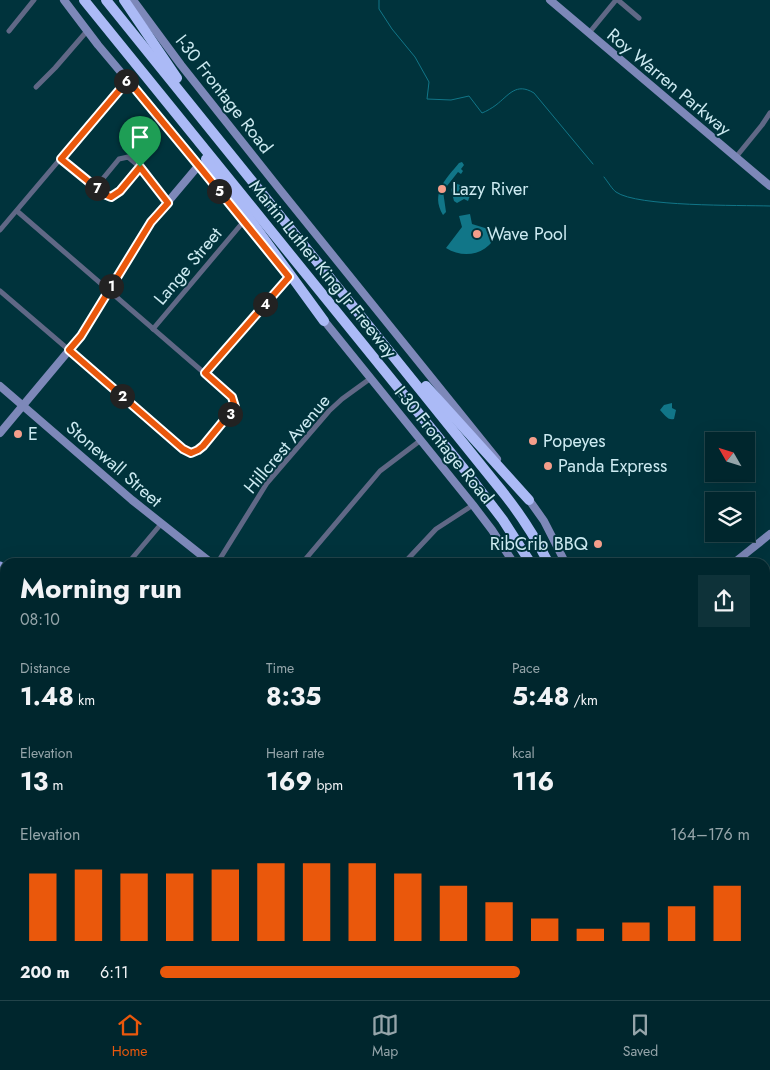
<!DOCTYPE html>
<html lang="en">
<head>
<meta charset="utf-8">
<style>
	:root { --surface:#00262d; --page:#0e3239; --text:#f1f3f6; --muted:#95a5aa; --line:#224349; --accent:#ea580c }
	body { margin:0; font-family:Jost,sans-serif; background:var(--page); color:var(--text); height:100vh; display:flex; flex-direction:column; font-size:19px; white-space:nowrap }
	* { box-sizing:border-box; margin:0 }
	p { font-size:16px; color:var(--muted) }
	.icon { flex:none; width:28px; height:28px; fill:none; stroke:currentColor; stroke-width:2; stroke-linecap:round; stroke-linejoin:round }
	.map { position:relative; flex:1; overflow:hidden }
	.sheet { position:absolute; left:0px; top:558px; width:770px; height:442px; display:flex; flex-direction:column; background:var(--surface); border-radius:15px 15px 0 0; box-shadow:0 5px 20px #0002,0 0 0 1px var(--line) }
	.sheet>* { flex:none }
	.needle { width:32px; rotate:309deg }
	.fabs { position:absolute; left:705px; top:432px; display:grid; gap:10px }
	.fabs a { display:grid; place-items:center; width:50px; height:50px; border-radius:0px; background:var(--surface); box-shadow:0 5px 20px #0002,0 0 0 1px var(--line); font-size:25px }
	.pin { position:absolute; display:grid; place-items:center; width:42px; height:42px; color:#fff; margin:-51px -21px; border-radius:50% 50% 50% 0; rotate:-45deg; box-shadow:0 0 5px #0007 }
	.pin .icon { rotate:45deg }
	.km { position:absolute; width:25px; height:25px; margin:-12px; border-radius:50%; background:#222; color:#fff; font-size:14px; line-height:25px; text-align:center }
	.round { display:grid; place-items:center; flex:none; width:52px; height:52px; border-radius:0px; background:var(--page) }
	.head { display:flex; align-items:center; justify-content:space-between; height:85px; padding:0 20px }
	h1 { font-size:28px; font-weight:700; line-height:38px }
	.figures { display:grid; grid-template-columns:repeat(3,1fr); gap:8px; height:85px; padding:5px 20px }
	.figures div { display:grid; align-content:center }
	.figures b { font-size:25px; font-weight:700 }
	.figures small { font-size:14px; font-weight:400 }
	.figures p { font-size:14px }
	.chart { height:140px; padding:10px 20px }
	.chart p { display:flex; justify-content:space-between }
	.chart svg { width:100%; height:90px; margin-top:5px; stroke:var(--accent); stroke-width:6 }
	ul { padding:0 20px; list-style:none; font-size:16px }
	li { display:grid; grid-template-columns:80px 60px 1fr; align-items:center; height:38px }
	li i { height:12px; border-radius:6px; background:var(--accent) }
	.menu { display:flex; justify-content:space-around; align-items:center; height:70px; border-top:1px solid var(--line); background:var(--surface); font-size:14px; color:var(--muted) }
	.menu a { display:grid; justify-items:center; gap:2px }
	.menu .active { color:var(--accent) }
	.map>svg:first-child { display:block }
	.water { fill:#117688 }
	.lines { fill:none; stroke-linecap:round; stroke-linejoin:round }
	.stream { stroke:#117688; stroke-width:1 }
	.street { stroke:#606886; stroke-width:5 }
	.secondary { stroke:#7d88b9; stroke-width:8 }
	.primary { stroke:#93a1e0; stroke-width:9 }
	.highway { stroke:#abbaf6; stroke-width:10 }
	.secondary-bridge { stroke:#7d88b9; stroke-width:8 }
	.route-casing { stroke:#fff; stroke-width:10 }
	.route { stroke:#ea580c; stroke-width:6 }
	.poi-dot { fill:#f49e8a; stroke:#00333c; stroke-width:2 }
	.labels { text-anchor:middle; stroke-width:4; stroke-linejoin:round; paint-order:stroke }
	.street-label { font-size:18px; fill:#cceaf1; stroke:#00333c }
	.poi-label { font-size:18px; fill:#cceaf1; stroke:#00333c; text-anchor:start }
</style>
</head>
<body>
<div class="map">
<svg width="770" height="1000" viewBox="0 0 770 1000">
	<rect width="100%" height="100%" fill="#00333c"/>
	<!-- water -->
	<g class="water">
		<path d="M462 162 464 165 461 169 463 171 461 174 458 172 443 191 446 212 443 215C430 193 446 179 459 163Z"/>
		<path d="M457 184 470 188 471 193 468 201 464 199 457 203 454 201 451 189Z"/>
		<path d="M470 214 472 224 498 232C489 254 465 260 446 248L462 227 459 216Z"/>
		<path d="M672 403V408L676 410 674 419C668 421 664 414 660 410L664 405Z"/>
	</g>
	<g class="lines">
		<!-- stream -->
		<g class="stream">
			<path d="M379 0V9L392 29 415 57 429 82 427 99 451 100 469 96 482 113C487 111 492 108 496 105 509 95 516 82 534 93L593 164"/>
			<path d="M604 177C608 182 612 189 616 192 637 207 740 205 770 206"/>
			<path d="M710 995 712 1000"/>
		</g>
		<!-- street -->
		<g class="street">
			<path d="M618 0 639 18"/>
			<path d="M9 31 34 0"/>
			<path d="M589 33 616 0"/>
			<path d="M36 87 55 68 87 31"/>
			<path d="M736 157 762 125 770 113"/>
			<path d="M61 159 104 194 111 197 120 191 140 167"/>
			<path d="M96 187 119 159 128 157 140 167 168 203"/>
			<path d="M0 230 127 80"/>
			<path d="M0 291 188 452 191 453 198 450 235 407 232 397 17 211"/>
			<path d="M153 329 244 221"/>
			<path d="M205 373 289 277"/>
			<path d="M129 562 161 524"/>
			<path d="M218 562 267 483 329 411 342 399 371 378"/>
			<path d="M303 562 380 471 421 440"/>
			<path d="M405 562 436 529 473 505"/>
			<path d="M0 822 5 816"/>
			<path d="M0 829 5 833"/>
			<path d="M96 995 102 1000"/>
			<path d="M163 1000 168 995"/>
			<path d="M333 1000 337 995"/>
		</g>
		<!-- secondary -->
		<g class="secondary">
			<path d="M64 0 98 45 199 165 267 251"/>
			<path d="M133 0 181 65 281 191 497 459"/>
			<path d="M550 0 770 186"/>
			<path d="M322 318 473 505 492 530 513 562"/>
			<path d="M0 386 132 500 210 562"/>
			<path d="M0 433 81 336 151 222 199 165"/>
			<path d="M527 497 544 521 565 562"/>
			<path d="M735 562 770 534"/>
			<path d="M458 995 459 1000"/>
			<path d="M694 995 695 1000"/>
			<path d="M584 1000 587 995"/>
		</g>
		<!-- primary -->
		<g class="primary">
			<path d="M0 566 5 570"/>
			<path d="M511 995 517 1000"/>
		</g>
		<!-- highway -->
		<g class="highway">
			<path d="M84 0 464 469 503 520 530 562"/>
			<path d="M106 0 497 485C517 509 534 535 548 562"/>
			<path d="M124 0 177 78"/>
			<path d="M206 159 324 321"/>
			<path d="M426 386 529 500"/>
			<path d="M546 1000V995"/>
			<path d="M563 1000 564 995"/>
		</g>
		<!-- secondary-bridge -->
		<path class="secondary-bridge" d="M528 995 534 1000"/>
	</g>
	<g class="lines">
		<!-- route casing -->
		<g class="route-casing">
			<path id="route" d="M128 80 199 166 289 277 205 373 232 397 235 407 203 446 198 450 191 453 183 449 69 350 81 336 151 222 168 203 140 167 120 191 111 197 104 194 61 159Z"/>
		</g>
		<!-- route -->
		<use href="#route" class="route"/>
	</g>
	<!-- markers -->
	<g class="poi-dot">
		<circle cx="442" cy="189" r="5"/>
		<circle cx="477" cy="234" r="5"/>
		<circle cx="18" cy="434" r="5"/>
		<circle cx="533" cy="441" r="5"/>
		<circle cx="548" cy="466" r="5"/>
		<circle cx="598" cy="544" r="5"/>
	</g>
	<g class="labels">
		<!-- street labels -->
		<g class="street-label">
			<text transform="translate(669 82) rotate(40)" y="6">Roy Warren Parkway</text>
			<text transform="translate(224 94) rotate(52)" y="6">I-30 Frontage Road</text>
			<text transform="translate(188 266) rotate(-50)" y="6">Lange Street</text>
			<text transform="translate(323 269) rotate(51)" y="6">Martin Luther King Jr Freeway</text>
			<text transform="translate(287 444) rotate(-50)" y="6">Hillcrest Avenue</text>
			<text transform="translate(444 445) rotate(51)" y="6">I-30 Frontage Road</text>
			<text transform="translate(114 464) rotate(41)" y="6">Stonewall Street</text>
		</g>
		<!-- poi labels -->
		<g class="poi-label">
			<text x="452" y="195">Lazy River</text>
			<text x="487" y="240">Wave Pool</text>
			<text x="28" y="440">E</text>
			<text x="543" y="447">Popeyes</text>
			<text x="558" y="472">Panda Express</text>
			<text x="588" y="550" text-anchor="end">RibCrib BBQ</text>
		</g>
	</g>
</svg>
<div class="fabs">
<a><svg class="needle" viewBox="-14 -14 28 28"><path d="M0-13l5 13h-10z" fill="#e53935"/><path d="M0 13l5-13h-10z" fill="#95a5aa"/></svg></a>
<a><svg class="icon" aria-label="layers" viewBox="0 0 24 24"><path d="M12 4l9 5-9 5-9-5zM3 14l9 5 9-5"/></svg></a>
</div>
<div class="pin" style="left:140px;top:167px;background:#1e9e55"><svg class="icon" aria-label="arrive" viewBox="0 0 24 24"><path d="M6 21V4h12l-3 4 3 4H6"/></svg></div>
<b class="km" style="left:111px;top:286px">1</b>
<b class="km" style="left:122px;top:396px">2</b>
<b class="km" style="left:230px;top:414px">3</b>
<b class="km" style="left:265px;top:304px">4</b>
<b class="km" style="left:219px;top:191px">5</b>
<b class="km" style="left:126px;top:81px">6</b>
<b class="km" style="left:97px;top:188px">7</b>
<section class="sheet">
<div class="head"><div><h1>Morning run</h1><p>08:10</p></div><a class="round"><svg class="icon" aria-label="share" viewBox="0 0 24 24"><path d="M12 15V3M7 8l5-5 5 5M5 13v7h14v-7"/></svg></a></div>
<div class="figures">
<div><p>Distance</p><b>1.48<small> km</small></b></div>
<div><p>Time</p><b>8:35</b></div>
<div><p>Pace</p><b>5:48<small> /km</small></b></div>
</div>
<div class="figures">
<div><p>Elevation</p><b>13<small> m</small></b></div>
<div><p>Heart rate</p><b>169<small> bpm</small></b></div>
<div><p>kcal</p><b>116</b></div>
</div>
<div class="chart"><p><span>Elevation</span>164–176 m</p>
<svg viewBox="0 0 160 44" preserveAspectRatio="none"><path d="M5 44V11M15 44V9M25 44V11M35 44V11M45 44V9M55 44V6M65 44V6M75 44V6M85 44V11M95 44V17M105 44V25M115 44V33M125 44V38M135 44V35M145 44V27M155 44V17"/></svg>
</div>
<ul>
<li><b>200 m</b>6:11<i style="width:61%"></i></li>
</ul>
</section>
</div>
<nav class="menu">
<a class="active"><svg class="icon" aria-label="home" viewBox="0 0 24 24"><path d="M3 11l9-7 9 7M6 9v11h12V9"/></svg>Home</a>
<a><svg class="icon" aria-label="map" viewBox="0 0 24 24"><path d="M3 6l6-2 6 2 6-2v14l-6 2-6-2-6 2zM9 4v14M15 6v14"/></svg>Map</a>
<a><svg class="icon" aria-label="saved" viewBox="0 0 24 24"><path d="M7 4h10v16l-5-4-5 4z"/></svg>Saved</a>
</nav>
</body>
</html>
